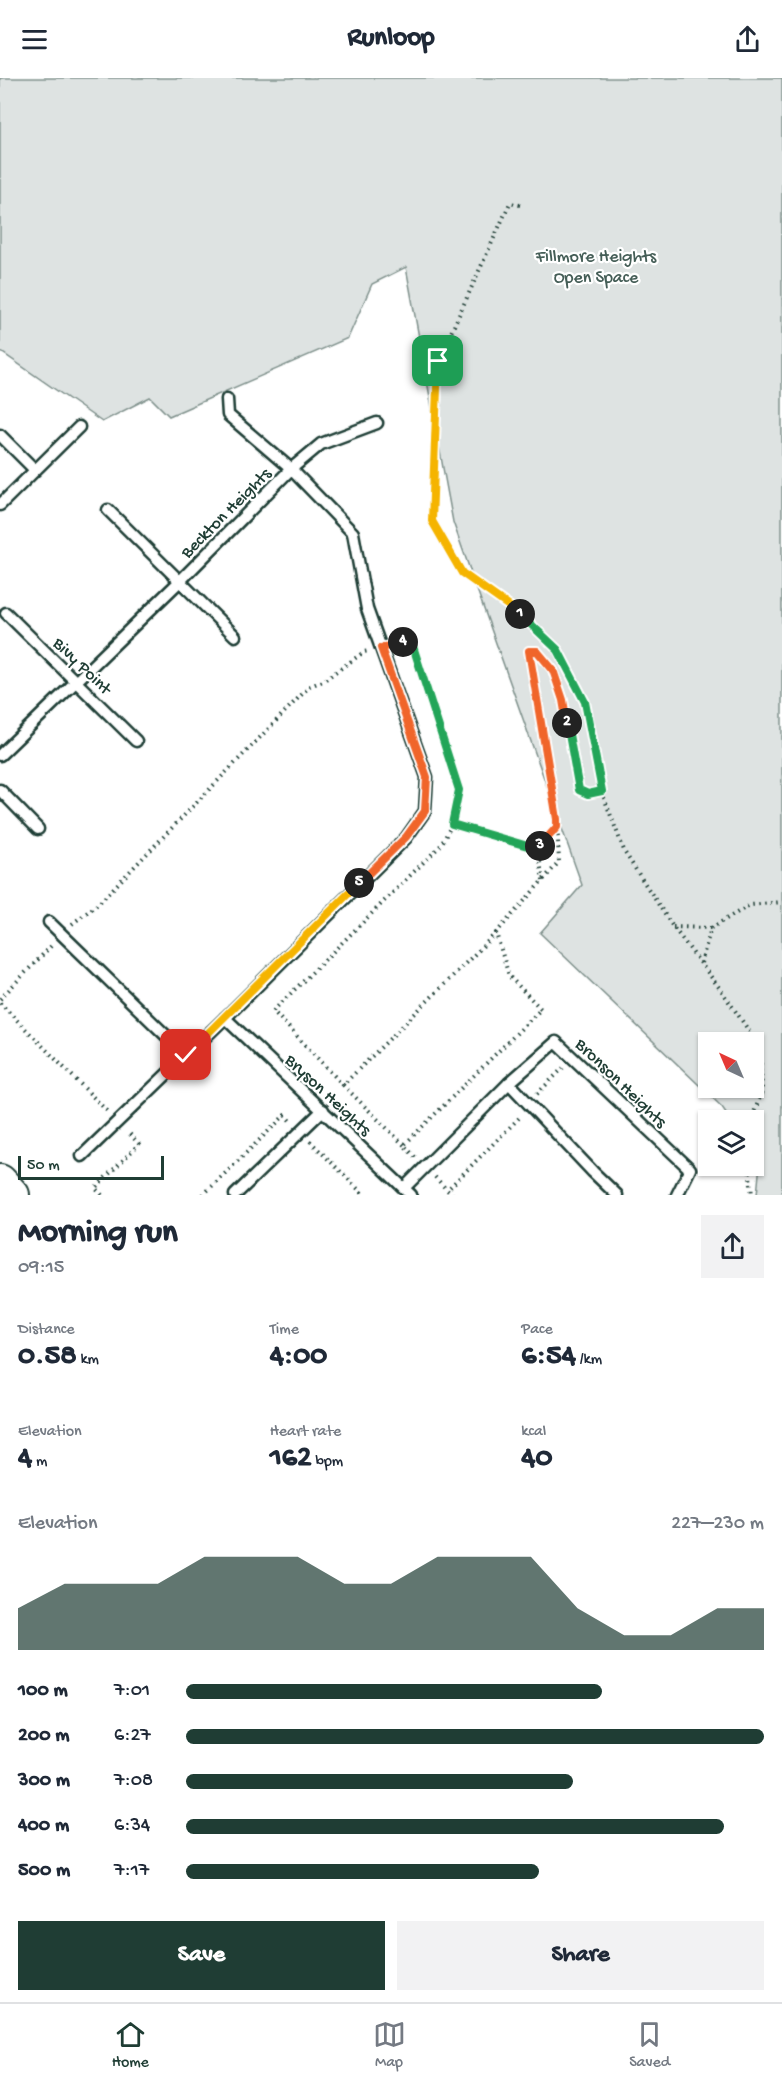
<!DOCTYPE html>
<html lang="en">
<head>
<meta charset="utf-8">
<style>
	:root { --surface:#fff; --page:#f2f2f3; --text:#1f2937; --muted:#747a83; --line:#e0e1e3; --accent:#1f3d34 }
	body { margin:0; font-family:"Gochi Hand",sans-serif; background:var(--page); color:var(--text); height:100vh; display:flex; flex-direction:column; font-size:22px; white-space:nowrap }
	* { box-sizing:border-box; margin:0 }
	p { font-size:20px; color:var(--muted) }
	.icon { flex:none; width:33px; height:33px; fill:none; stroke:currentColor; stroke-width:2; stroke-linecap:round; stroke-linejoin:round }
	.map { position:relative; height:1117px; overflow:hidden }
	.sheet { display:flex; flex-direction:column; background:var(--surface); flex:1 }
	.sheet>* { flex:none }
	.needle { width:39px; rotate:316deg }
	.fabs { position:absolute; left:698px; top:954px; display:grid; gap:12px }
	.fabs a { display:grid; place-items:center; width:66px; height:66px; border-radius:0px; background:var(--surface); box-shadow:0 2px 4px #0004; font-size:30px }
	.scale { position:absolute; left:18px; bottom:15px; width:146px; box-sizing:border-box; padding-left:6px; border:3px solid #1f3d34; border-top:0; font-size:16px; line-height:21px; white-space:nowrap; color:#1f3d34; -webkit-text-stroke:4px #fff; paint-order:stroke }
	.pin { position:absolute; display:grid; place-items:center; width:51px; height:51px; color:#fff; margin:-26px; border-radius:12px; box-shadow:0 3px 9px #0006 }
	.km { position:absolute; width:30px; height:30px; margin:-15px; border-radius:50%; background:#222; color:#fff; font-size:16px; line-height:30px; text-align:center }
	.round { display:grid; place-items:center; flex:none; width:63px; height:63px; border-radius:0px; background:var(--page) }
	.summary { display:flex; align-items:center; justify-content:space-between; height:102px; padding:0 18px }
	h1 { font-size:33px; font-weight:700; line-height:45px }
	.figures { display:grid; grid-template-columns:repeat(3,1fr); gap:9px; height:102px; padding:6px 18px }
	.figures div { display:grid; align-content:center }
	.figures b { font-size:30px; font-weight:700 }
	.figures small { font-size:16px; font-weight:400 }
	.figures p { font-size:16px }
	.chart { height:168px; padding:12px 18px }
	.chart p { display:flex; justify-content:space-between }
	.chart svg { width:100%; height:108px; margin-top:6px; fill:var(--accent); opacity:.7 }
	.button { display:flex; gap:12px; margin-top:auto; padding:12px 18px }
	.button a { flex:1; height:69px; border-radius:0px; background:var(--accent); color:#fff; font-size:24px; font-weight:700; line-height:69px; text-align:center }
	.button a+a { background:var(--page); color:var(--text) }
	ul { padding:0 18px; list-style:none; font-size:20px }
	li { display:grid; grid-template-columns:96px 72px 1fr; align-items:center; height:45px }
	li i { height:15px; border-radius:8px; background:var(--accent) }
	header { display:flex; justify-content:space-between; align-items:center; height:78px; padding:0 18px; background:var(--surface); font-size:27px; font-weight:700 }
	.menu { display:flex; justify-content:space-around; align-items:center; height:84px; border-top:2px solid var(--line); background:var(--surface); font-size:16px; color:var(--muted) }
	.menu a { display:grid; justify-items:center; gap:3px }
	.menu .current { color:var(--accent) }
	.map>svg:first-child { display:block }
	.green { fill:#dee3e2; stroke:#7e908b; stroke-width:1.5; fill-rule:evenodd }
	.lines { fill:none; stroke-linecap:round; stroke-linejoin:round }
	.lane-casing { stroke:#1f3d34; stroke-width:15 }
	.primary-casing { stroke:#1f3d34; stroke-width:36 }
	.path { stroke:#1f3d34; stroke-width:4; stroke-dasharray:1.5 4.5; stroke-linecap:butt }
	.lane { stroke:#fff; stroke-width:10 }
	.primary { stroke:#fff; stroke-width:32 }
	.split-1-casing { stroke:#fff; stroke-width:12 }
	.split-2-casing { stroke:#fff; stroke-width:12 }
	.split-3-casing { stroke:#fff; stroke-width:12 }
	.split-4-casing { stroke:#fff; stroke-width:12 }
	.split-5-casing { stroke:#fff; stroke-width:12 }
	.split-6-casing { stroke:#fff; stroke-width:12 }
	.split-1 { stroke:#f5b400; stroke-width:8 }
	.split-2 { stroke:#22a559; stroke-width:8 }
	.split-3 { stroke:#f0652b; stroke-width:8 }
	.split-4 { stroke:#22a559; stroke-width:8 }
	.split-5 { stroke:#f0652b; stroke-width:8 }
	.split-6 { stroke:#f5b400; stroke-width:8 }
	.labels { text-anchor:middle; stroke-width:4.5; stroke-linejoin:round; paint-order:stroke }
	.park-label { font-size:18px; fill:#455e57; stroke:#fff }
	.street-label { font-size:18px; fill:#1f3d34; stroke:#fff }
</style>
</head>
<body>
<header><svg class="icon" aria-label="menu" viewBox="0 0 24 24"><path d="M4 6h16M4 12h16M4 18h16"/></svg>Runloop<svg class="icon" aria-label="share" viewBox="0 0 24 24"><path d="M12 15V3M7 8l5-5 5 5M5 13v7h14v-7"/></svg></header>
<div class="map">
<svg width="782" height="1117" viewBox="0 0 782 1117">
	<rect width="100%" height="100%" fill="#fff"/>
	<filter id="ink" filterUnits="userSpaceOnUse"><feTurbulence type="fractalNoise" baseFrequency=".0167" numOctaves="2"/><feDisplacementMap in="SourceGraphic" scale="12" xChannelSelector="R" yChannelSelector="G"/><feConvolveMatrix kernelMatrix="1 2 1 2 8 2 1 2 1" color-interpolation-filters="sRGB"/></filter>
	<g filter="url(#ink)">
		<!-- green -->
		<path class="green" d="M0 0H782V1117H757L760 1085 753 1075V1042H731L722 1029 540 855 582 807 453 444 406 189 372 206 348 260 169 338 150 319 102 344 0 273ZM753 964V1010H708V964Z"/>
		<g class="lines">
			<!-- lane casing -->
			<g class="lane-casing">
				<g id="lane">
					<path d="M227 321 228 337 291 391 321 366 377 345"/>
					<path d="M0 357 35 392"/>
					<path d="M0 427 79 349"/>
					<path d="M108 432 235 558"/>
					<path d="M6 535 136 663"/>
					<path d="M0 677 180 503 291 391 353 455 367 531 427 699 425 733 406 760 225 940 82 1078"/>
					<path d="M0 712 38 751"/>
					<path d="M49 844 186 977"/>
					<path d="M225 940 411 1117"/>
					<path d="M509 1005 593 1094 617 1117"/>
					<path d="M404 1110 509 1005 556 964 690 1091 677 1117"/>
					<path d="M235 1117 323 1032"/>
				</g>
			</g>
			<!-- primary casing -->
			<g class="primary-casing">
				<path id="primary" d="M0 1103 13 1117"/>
			</g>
			<!-- path -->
			<g class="path">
				<path d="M520 127 510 125 438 283 431 443 462 495 516 532 558 571 585 624 603 717 625 775 673 849 721 912 760 969 762 1014 751 1042"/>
				<path d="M394 566 411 562 459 712 452 746"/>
				<path d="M543 803 538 771 557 749"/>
				<path d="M72 846 98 826 310 608 323 603 364 574 369 573"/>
				<path d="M673 849 711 850"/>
				<path d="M701 885 711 850 750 827 782 824"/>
				<path d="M0 921 52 867"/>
				<path d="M0 925 109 1035"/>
				<path d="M343 1007 273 933 441 767 452 746 538 771"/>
				<path d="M537 1016 563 990"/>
				<path d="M310 1063 364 1117"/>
				<path d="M404 1067 343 1007 496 855"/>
				<path d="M415 1079 404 1067 541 931 509 898 496 855 559 784 557 741 529 573H537L553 592 563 622 580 712 588 716 602 713"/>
				<path d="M749 1088 752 1117"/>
				<path d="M435 1099 447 1112"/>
				<path d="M102 1117 95 1110 139 1066 127 1053"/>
				<path d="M203 1117 285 1037 292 1045"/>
				<path d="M453 1117 447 1112 522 1037"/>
			</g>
			<!-- lane -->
			<use href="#lane" class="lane"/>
			<!-- primary -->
			<use href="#primary" class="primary"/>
		</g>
	</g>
	<g class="lines" filter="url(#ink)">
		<!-- split-1 casing -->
		<g class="split-1-casing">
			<path id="split-1" d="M438 283 432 443 462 495 520 536"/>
		</g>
		<!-- split-2 casing -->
		<g class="split-2-casing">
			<path id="split-2" d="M520 536 558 572 585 624 602 713 588 716 579 712 567 645"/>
		</g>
		<!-- split-3 casing -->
		<g class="split-3-casing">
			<path id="split-3" d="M540 768 557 749V741L529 573H537L553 592 563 622 567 645"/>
		</g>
		<!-- split-4 casing -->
		<g class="split-4-casing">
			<path id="split-4" d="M403 564 411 562 459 712 452 746 538 771 540 768"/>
		</g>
		<!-- split-5 casing -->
		<g class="split-5-casing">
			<path id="split-5" d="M359 805 406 759 425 733 427 699 381 570 403 564"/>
		</g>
		<!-- split-6 casing -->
		<g class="split-6-casing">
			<path id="split-6" d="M186 977 359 805"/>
		</g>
		<!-- split-1 -->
		<use href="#split-1" class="split-1"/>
		<!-- split-2 -->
		<use href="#split-2" class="split-2"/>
		<!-- split-3 -->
		<use href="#split-3" class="split-3"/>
		<!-- split-4 -->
		<use href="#split-4" class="split-4"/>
		<!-- split-5 -->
		<use href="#split-5" class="split-5"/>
		<!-- split-6 -->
		<use href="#split-6" class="split-6"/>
	</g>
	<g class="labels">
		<!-- park labels -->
		<g class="park-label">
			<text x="596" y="183">Fillmore Heights<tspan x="596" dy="21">Open Space</tspan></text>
		</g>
		<!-- street labels -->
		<g class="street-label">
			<text transform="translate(225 434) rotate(-45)" y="6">Beckton Heights</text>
			<text transform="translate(83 587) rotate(44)" y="6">Bivy Point</text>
			<text transform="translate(622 1004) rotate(44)" y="6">Bronson Heights</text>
			<text transform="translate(329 1016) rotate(43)" y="6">Bryson Heights</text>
		</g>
	</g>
</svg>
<div class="fabs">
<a><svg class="needle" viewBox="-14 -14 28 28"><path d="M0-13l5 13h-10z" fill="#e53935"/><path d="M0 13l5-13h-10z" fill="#747a83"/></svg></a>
<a><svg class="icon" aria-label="layers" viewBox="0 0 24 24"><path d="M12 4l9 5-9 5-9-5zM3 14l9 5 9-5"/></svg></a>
</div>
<div class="scale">50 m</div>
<div class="pin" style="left:438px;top:283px;background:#1e9e55"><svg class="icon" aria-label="arrive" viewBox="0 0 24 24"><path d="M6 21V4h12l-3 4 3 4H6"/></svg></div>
<div class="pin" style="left:186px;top:977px;background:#d93025"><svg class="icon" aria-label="check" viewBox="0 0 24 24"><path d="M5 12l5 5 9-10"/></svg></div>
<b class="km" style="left:520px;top:536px">1</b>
<b class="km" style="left:567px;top:645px">2</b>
<b class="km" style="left:540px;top:768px">3</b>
<b class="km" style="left:403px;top:564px">4</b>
<b class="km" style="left:359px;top:805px">5</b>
</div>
<section class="sheet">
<div class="summary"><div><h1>Morning run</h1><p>09:15</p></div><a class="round"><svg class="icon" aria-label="share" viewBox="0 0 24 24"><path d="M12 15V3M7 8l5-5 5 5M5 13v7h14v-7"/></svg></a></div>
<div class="figures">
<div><p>Distance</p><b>0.58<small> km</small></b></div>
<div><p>Time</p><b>4:00</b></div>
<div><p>Pace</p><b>6:54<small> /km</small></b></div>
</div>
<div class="figures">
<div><p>Elevation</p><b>4<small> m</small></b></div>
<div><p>Heart rate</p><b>162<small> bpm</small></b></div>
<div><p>kcal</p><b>40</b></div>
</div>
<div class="chart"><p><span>Elevation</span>227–230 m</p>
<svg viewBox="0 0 160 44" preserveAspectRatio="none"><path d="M0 44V27L10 17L20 17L30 17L40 6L50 6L60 6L70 17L80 17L90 6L100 6L110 6L120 27L130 38L140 38L150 27L160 27V44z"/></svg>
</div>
<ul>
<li><b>100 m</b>7:01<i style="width:72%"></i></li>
<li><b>200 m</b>6:27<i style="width:100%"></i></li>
<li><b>300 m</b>7:08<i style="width:67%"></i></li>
<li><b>400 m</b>6:34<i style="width:93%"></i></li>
<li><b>500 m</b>7:17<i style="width:61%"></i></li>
</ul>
<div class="button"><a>Save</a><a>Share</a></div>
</section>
<nav class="menu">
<a class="current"><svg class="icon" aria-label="home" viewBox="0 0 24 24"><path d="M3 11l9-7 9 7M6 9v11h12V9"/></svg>Home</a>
<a><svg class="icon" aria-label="map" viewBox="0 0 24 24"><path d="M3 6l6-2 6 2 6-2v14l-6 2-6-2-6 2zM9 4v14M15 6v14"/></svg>Map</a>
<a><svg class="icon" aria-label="saved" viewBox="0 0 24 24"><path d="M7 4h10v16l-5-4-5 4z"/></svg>Saved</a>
</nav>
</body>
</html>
